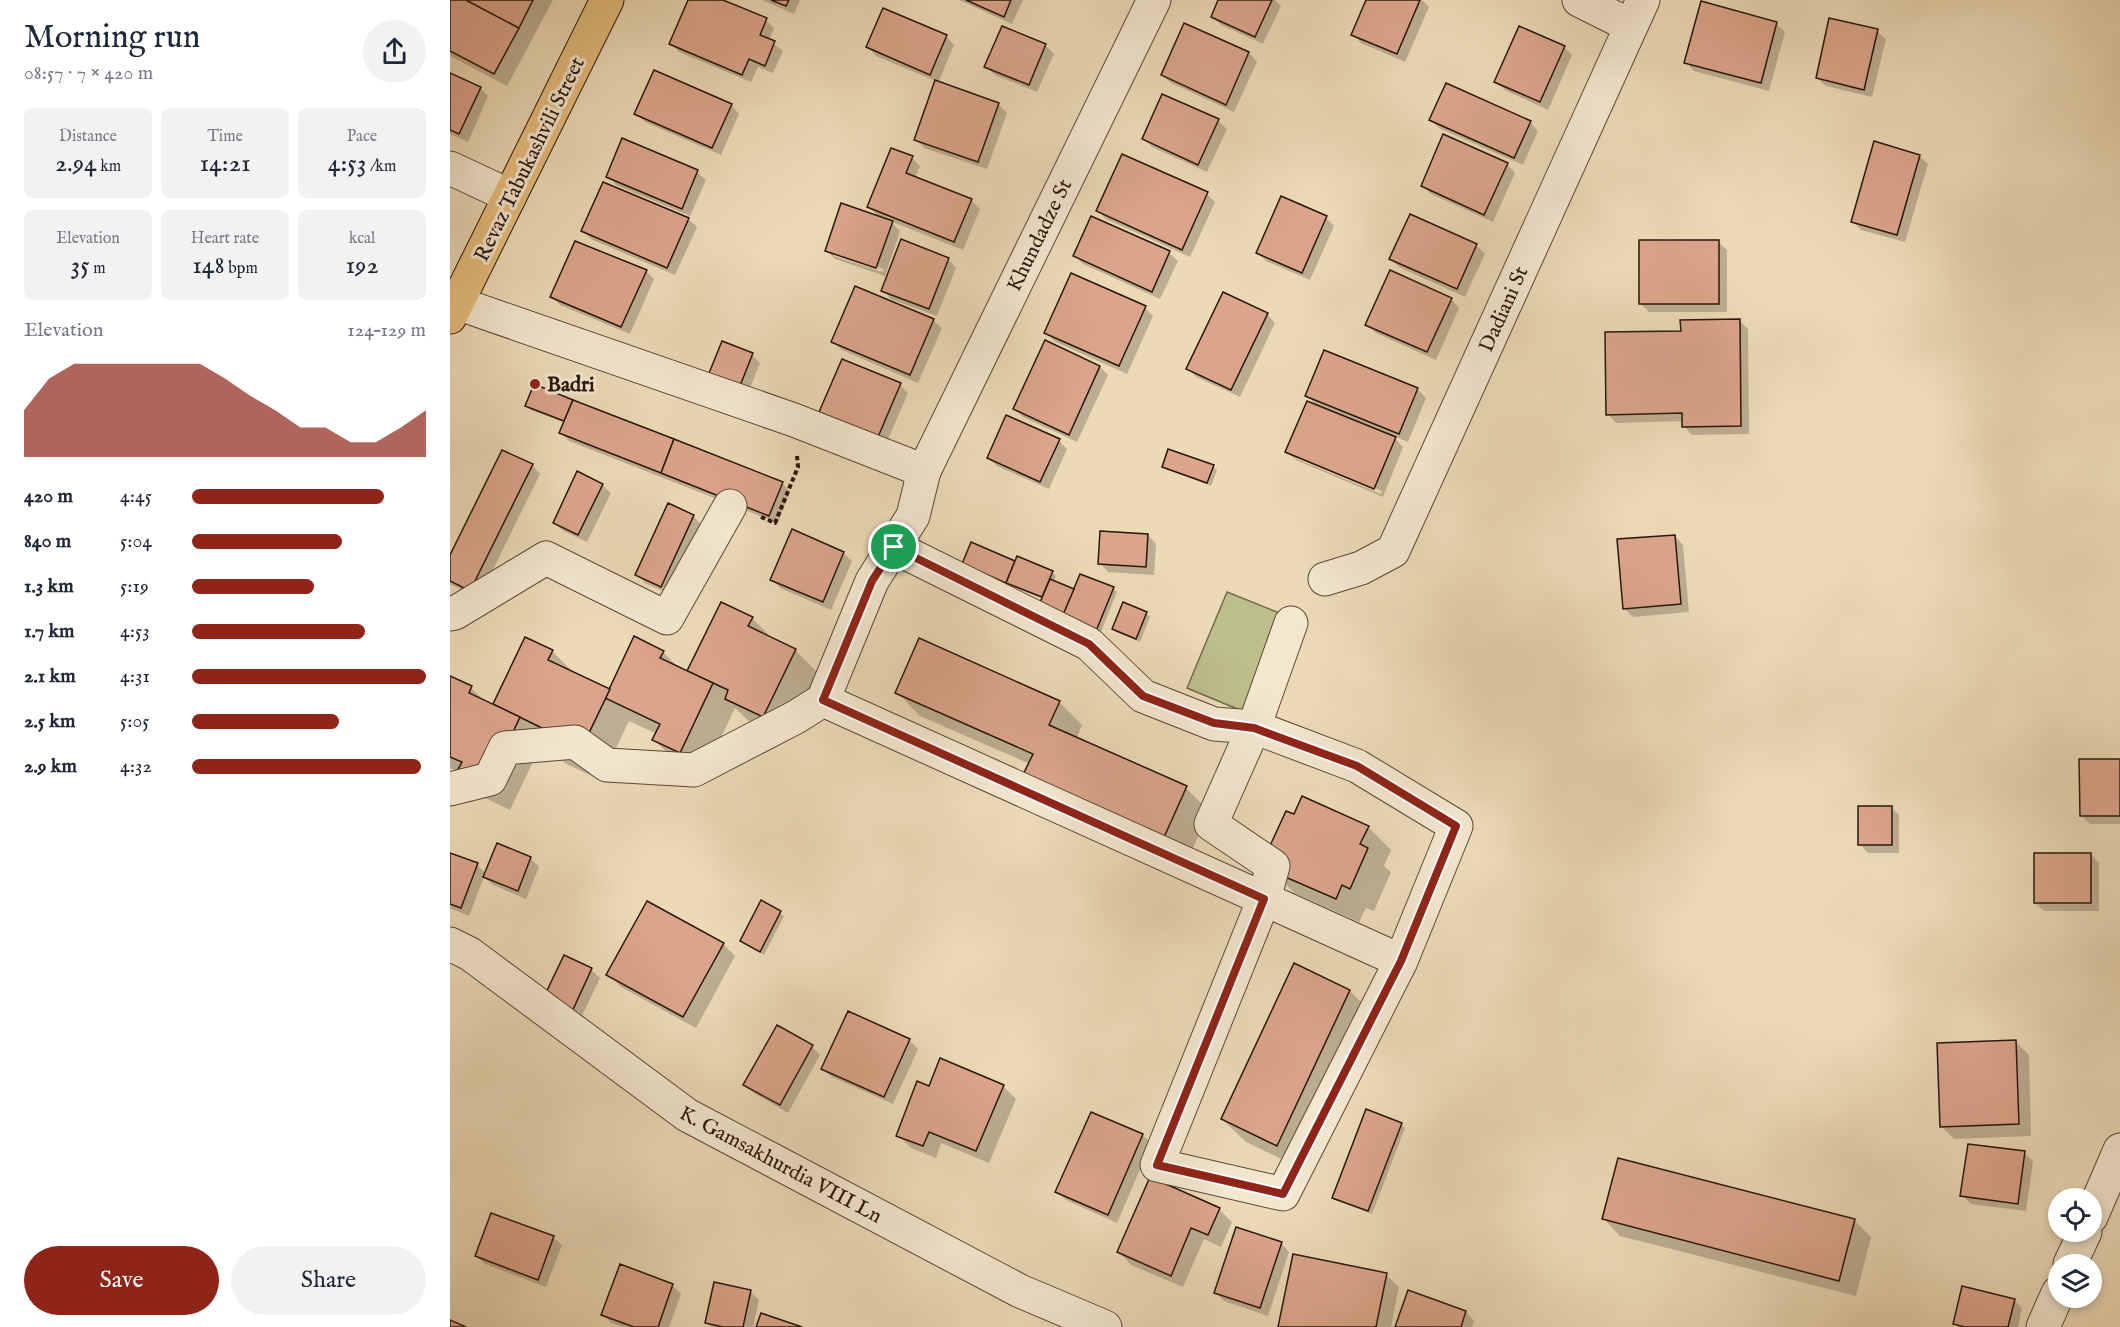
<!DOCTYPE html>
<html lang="en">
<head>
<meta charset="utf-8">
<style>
	:root { --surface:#fff; --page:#f2f2f3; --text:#1f2937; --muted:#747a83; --accent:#8f2418 }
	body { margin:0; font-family:"IM FELL English",serif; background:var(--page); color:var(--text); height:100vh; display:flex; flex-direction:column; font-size:22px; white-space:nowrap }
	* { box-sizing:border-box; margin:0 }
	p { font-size:20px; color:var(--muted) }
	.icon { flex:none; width:33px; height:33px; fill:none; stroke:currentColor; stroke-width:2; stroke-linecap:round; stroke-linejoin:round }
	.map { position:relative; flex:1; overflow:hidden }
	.side { display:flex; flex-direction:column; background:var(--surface); width:450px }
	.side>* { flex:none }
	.buttons { position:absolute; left:1598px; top:1188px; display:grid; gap:12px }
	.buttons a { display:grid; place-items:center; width:54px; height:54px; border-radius:50%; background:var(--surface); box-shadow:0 3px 9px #0003; font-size:30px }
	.pin { position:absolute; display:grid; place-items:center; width:51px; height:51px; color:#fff; margin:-26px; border:3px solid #fff; border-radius:50%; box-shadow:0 2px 6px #0007 }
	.round { display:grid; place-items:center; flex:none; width:63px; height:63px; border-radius:32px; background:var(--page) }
	.head { display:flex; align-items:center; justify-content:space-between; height:102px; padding:0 24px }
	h1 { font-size:33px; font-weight:600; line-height:45px }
	.metrics { display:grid; grid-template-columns:repeat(3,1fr); gap:9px; height:102px; padding:6px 24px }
	.metrics div { display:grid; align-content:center; border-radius:9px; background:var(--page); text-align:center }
	.metrics b { font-size:26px; font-weight:600 }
	.metrics small { font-size:16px; font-weight:400 }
	.metrics p { font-size:16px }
	.chart { height:168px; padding:12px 24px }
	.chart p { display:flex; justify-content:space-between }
	.chart svg { width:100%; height:108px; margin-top:6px; fill:var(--accent); opacity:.7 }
	.cta { display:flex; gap:12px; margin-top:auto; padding:12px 24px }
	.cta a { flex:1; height:69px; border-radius:36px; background:var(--accent); color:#fff; font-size:24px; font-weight:600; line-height:69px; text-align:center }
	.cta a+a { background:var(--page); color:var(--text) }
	ul { padding:0 24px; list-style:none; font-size:20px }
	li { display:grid; grid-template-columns:96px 72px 1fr; align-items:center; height:45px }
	li i { height:15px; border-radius:8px; background:var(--accent) }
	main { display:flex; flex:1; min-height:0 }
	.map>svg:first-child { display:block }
	.pitch { fill:#bcbe8c; stroke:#726a4c; stroke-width:1.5 }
	.shadow { fill:#0003; fill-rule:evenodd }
	.building { fill:#dba58b; stroke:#29160b; stroke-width:1.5 }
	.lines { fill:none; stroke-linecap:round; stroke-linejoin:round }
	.minor-casing { stroke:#5a4736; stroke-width:35 }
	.major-casing { stroke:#29160b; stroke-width:35 }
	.path { stroke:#29160b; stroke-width:4; stroke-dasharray:4.5 3; stroke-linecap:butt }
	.minor { stroke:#f3e7d0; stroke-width:33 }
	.major { stroke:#e6bd7c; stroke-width:33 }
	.route-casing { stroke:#fff; stroke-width:12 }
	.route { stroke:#8f2418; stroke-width:8 }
	.poi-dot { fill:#8f2418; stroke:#f3e7d0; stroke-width:2 }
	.labels { text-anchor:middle; stroke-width:6; stroke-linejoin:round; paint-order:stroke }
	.street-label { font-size:21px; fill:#29160b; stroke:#f3e7d0 }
	.poi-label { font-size:21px; font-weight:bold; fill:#29160b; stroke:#f3e7d0; text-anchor:start }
</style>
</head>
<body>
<main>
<section class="side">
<div class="head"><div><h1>Morning run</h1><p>08:57 · 7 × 420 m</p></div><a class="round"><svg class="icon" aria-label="share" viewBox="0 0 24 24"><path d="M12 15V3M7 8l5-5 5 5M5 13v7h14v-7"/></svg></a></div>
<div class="metrics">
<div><p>Distance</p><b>2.94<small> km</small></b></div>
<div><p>Time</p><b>14:21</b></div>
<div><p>Pace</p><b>4:53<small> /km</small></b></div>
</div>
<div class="metrics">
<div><p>Elevation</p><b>35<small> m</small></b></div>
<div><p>Heart rate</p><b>148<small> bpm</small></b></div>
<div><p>kcal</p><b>192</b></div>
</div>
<div class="chart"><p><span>Elevation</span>124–129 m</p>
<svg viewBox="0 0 160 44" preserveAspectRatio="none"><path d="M0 44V25L10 12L20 6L30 6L40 6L50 6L60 6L70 6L80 12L90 19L100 25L110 32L120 32L130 38L140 38L150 32L160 25V44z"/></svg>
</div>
<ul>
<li><b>420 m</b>4:45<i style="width:82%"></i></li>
<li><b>840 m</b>5:04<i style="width:64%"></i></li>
<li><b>1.3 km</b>5:19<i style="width:52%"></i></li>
<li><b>1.7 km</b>4:53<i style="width:74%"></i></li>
<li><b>2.1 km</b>4:31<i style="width:100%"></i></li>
<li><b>2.5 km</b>5:05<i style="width:63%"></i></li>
<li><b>2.9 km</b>4:32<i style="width:98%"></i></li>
</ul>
<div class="cta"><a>Save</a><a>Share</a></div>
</section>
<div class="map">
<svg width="1670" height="1327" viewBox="0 0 1670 1327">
	<rect width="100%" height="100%" fill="#ecdab7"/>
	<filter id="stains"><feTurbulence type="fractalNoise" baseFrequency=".00333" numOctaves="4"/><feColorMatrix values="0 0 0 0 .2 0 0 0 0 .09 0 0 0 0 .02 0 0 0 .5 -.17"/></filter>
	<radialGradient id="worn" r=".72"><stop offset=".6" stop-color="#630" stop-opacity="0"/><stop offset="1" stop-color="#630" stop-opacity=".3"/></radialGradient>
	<!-- pitch -->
	<path class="pitch" d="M777 592 832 614 792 711 737 688Z"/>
	<!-- shadow -->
	<g class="shadow">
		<path d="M0 0H103L57 86 0 56Z"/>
		<path d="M239 0H269L316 20 324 28 319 40 333 51 323 73 308 67 301 82 229 52 221 43Z"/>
		<path d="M312 0H350L344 14Z"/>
		<path d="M509 0H573L562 24Z"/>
		<path d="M770 0H825L831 6 813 44 771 25 762 16Z"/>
		<path d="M918 0H972L979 7 955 62 911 43 903 34Z"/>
		<path d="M1326 24 1335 32 1319 91 1244 71 1236 62Z"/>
		<path d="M735 25 799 53 807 62 784 112 721 83 712 75Z"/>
		<path d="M1427 31 1436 39 1422 97 1376 86 1367 78Z"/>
		<path d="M496 36 504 45 488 83 548 104 557 113 537 169 474 148 466 139 486 81 426 56 418 47Z"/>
		<path d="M595 45 604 54 587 92 545 75 536 66Z"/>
		<path d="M1114 47 1122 55 1098 110 1055 90 1046 82Z"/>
		<path d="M0 74 30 88 38 96 18 142 0 134Z"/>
		<path d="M281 105 289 114 271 155 195 122 186 114Z"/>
		<path d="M981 120 1080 122 1088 131 1073 165 989 128Z"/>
		<path d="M768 121 777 129 757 172 702 147 694 139Z"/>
		<path d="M173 140 247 172 256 180 240 216 166 185 158 176Z"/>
		<path d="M1469 156 1478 164 1455 242 1411 230 1402 221Z"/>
		<path d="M462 158 470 166 465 178 521 200 530 209 513 250 440 221 450 231 435 276 385 259 376 250 430 218 419 207ZM384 252 434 269 433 272 384 256Z"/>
		<path d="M1057 164 1065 173 1043 222 981 194 972 185Z"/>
		<path d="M757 194 765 202 740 257 656 219 648 211Z"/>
		<path d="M876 218 884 226 860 280 816 261 807 253Z"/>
		<path d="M238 219 247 227 225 275 141 239 133 231Z"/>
		<path d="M1268 242 1277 250V312H1199L1190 303Z"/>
		<path d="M1026 245 1035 254 1015 297 949 267 941 259Z"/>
		<path d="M719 253 728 261 710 299 633 264 625 256Z"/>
		<path d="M498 259 506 268 487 316 441 299 433 290Z"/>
		<path d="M196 271 204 279 180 334 110 305 102 296Z"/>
		<path d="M1001 299 1009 308 986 360 926 333 917 325Z"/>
		<path d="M695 308 703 316 677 374 604 341 596 332Z"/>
		<path d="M817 314 825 323 790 397 746 377 738 368Z"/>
		<path d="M483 320 492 328 468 383 392 350 383 342Z"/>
		<path d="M1289 320 1298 329 1299 434 1242 435 1234 426V421L1166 423 1158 414 1232 332Z"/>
		<path d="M595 342 650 367 658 375 627 442 573 417 565 409Z"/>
		<path d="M875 351 968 390 976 398 958 442 942 435 953 447 933 497 846 460 837 452 868 407 857 395ZM845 455 932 491 931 494 845 458Z"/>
		<path d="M302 355 310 363 294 403 265 391Z"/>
		<path d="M450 385 458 393 436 444 379 420Z"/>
		<path d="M85 386 332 483 340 492 328 523 119 441 111 433 115 423 81 410 77 406Z"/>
		<path d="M609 441 617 449 599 489 547 466 539 458Z"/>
		<path d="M82 465 90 474 29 598 0 584V559Z"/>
		<path d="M714 467H763L767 470 761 486 718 470Z"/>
		<path d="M152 485 161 493 137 542 113 531 104 522Z"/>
		<path d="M243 516 251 524 219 594 195 583 187 575Z"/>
		<path d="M698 535 706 544 704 575 658 572 650 563Z"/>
		<path d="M1225 536 1233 545 1239 612 1183 617 1174 608Z"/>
		<path d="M393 553 402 561 381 610 330 588 322 579Z"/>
		<path d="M517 567 602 572 606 576 603 582 625 591 663 588 667 592 650 634 593 599Z"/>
		<path d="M696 614 700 617 690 642 668 633 664 629Z"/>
		<path d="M302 618 324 640 345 650 368 673 337 740 300 722 285 708 253 775 228 763 204 740 207 734 179 721 151 780 116 764 93 741 60 810 31 796 8 772 0 768V678L21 688 37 703 43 706 75 639 102 651 125 674 160 691 213 652 231 670 238 673Z"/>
		<path d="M447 692 609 702 632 725 626 739 736 788 759 811 735 867 580 764 470 716Z"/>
		<path d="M1670 761V824H1640L1632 816Z"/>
		<path d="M1441 807 1449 815V853H1418L1410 844Z"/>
		<path d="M918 827 941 850 934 866 941 872 924 911 916 908 909 922 844 893 821 869Z"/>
		<path d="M0 854 27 865 36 874 80 858 89 867 76 899 43 885 34 877 19 916 0 908Z"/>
		<path d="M1641 854 1649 863V911H1594L1585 903Z"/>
		<path d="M312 902 334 916 314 955 291 941Z"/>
		<path d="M273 944 285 956 246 1028 171 987 158 974Z"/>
		<path d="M115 957 141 970 150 978 129 1022 102 1009Z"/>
		<path d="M900 991 923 1014 850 1168 796 1142 772 1119Z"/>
		<path d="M459 1040 468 1049 443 1104 382 1077 373 1069Z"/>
		<path d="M1566 1042 1579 1055 1581 1136 1504 1139 1491 1126Z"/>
		<path d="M362 1047 370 1055 338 1113 304 1093 295 1085Z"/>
		<path d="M553 1086 566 1099 539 1163 491 1143 486 1158 461 1148 448 1135 479 1088Z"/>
		<path d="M642 1113 693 1135 701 1144 667 1223 616 1200 607 1192Z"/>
		<path d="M951 1124 955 1128 922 1214 888 1201 884 1198Z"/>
		<path d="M1574 1153 1583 1161 1576 1211 1521 1204 1512 1195Z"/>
		<path d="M769 1209 782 1222 771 1247 754 1239 733 1287 681 1265 669 1252Z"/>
		<path d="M1154 1219 1405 1221 1421 1237 1406 1296 1170 1236Z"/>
		<path d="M103 1237 112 1245 96 1287 35 1264 26 1256Z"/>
		<path d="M831 1243 839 1252 818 1316 774 1301 766 1293Z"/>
		<path d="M936 1275 949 1287 941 1327H829Z"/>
		<path d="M222 1285 231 1294 219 1327H173L161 1323 153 1314Z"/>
		<path d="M300 1291 309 1300 303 1327H261L257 1323Z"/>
		<path d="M1564 1300 1572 1308 1568 1327H1508L1505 1324Z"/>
		<path d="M1016 1312 1024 1321 1022 1327H946Z"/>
	</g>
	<!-- building -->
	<g class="building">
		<path d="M0 0H16L69 28 44 74 0 51Z"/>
		<path d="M16 0H83L69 28Z"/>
		<path d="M238 0H273L317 18 310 35 325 41 315 66 299 59 292 75 219 44Z"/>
		<path d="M321 0H339L336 6Z"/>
		<path d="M516 0H561L554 17Z"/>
		<path d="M768 0H822L805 37 761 17Z"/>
		<path d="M916 0H970L947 54 901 35Z"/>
		<path d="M1251 1 1327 22 1311 83 1234 63Z"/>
		<path d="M433 8 497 35 480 75 416 47Z"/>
		<path d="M1379 18 1428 29 1414 90 1366 78Z"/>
		<path d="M734 23 799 52 776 105 711 75Z"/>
		<path d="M552 26 596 44 579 85 534 67Z"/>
		<path d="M1069 26 1115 46 1090 102 1044 82Z"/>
		<path d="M204 70 282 104 262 148 184 114Z"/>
		<path d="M0 73 31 87 9 134 0 130Z"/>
		<path d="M485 80 549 103 528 162 464 140Z"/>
		<path d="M996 83 1081 121 1064 158 979 120Z"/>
		<path d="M712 94 769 119 748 165 692 139Z"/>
		<path d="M993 134 1058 163 1034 215 971 186Z"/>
		<path d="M172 138 248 170 232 209 156 177Z"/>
		<path d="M1424 141 1470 155 1447 235 1401 222Z"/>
		<path d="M441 148 463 156 456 173 522 199 504 242 417 207Z"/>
		<path d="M672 154 758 192 732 250 646 211Z"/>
		<path d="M153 182 239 218 217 268 131 231Z"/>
		<path d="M831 196 877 216 852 273 806 253Z"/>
		<path d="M391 203 443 221 426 268 375 251Z"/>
		<path d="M960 214 1027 244 1007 289 939 259Z"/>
		<path d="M641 216 720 251 702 292 623 256Z"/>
		<path d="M451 239 499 258 479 309 431 291Z"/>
		<rect x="1189" y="240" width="80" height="64"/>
		<path d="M125 241 197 270 171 327 100 297Z"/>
		<path d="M940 270 1002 298 977 352 915 325Z"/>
		<path d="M621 273 696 306 669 366 594 333Z"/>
		<path d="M405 286 484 319 460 375 381 342Z"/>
		<path d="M773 292 818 313 781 390 736 369Z"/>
		<path d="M1290 319 1291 426 1232 427V413L1156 415 1155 332 1231 331 1230 320Z"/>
		<path d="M595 340 650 366 619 435 563 409Z"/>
		<path d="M272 341 303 353 286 396 255 383Z"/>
		<path d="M874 350 968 388 949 434 855 396Z"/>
		<path d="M392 359 451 383 428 437 369 412Z"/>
		<path d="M84 384 123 400 114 421 75 406Z"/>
		<path d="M123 400 224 439 211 473 109 433Z"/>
		<path d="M857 401 946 437 924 489 835 452Z"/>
		<path d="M556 415 610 439 590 482 537 458Z"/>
		<path d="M224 439 333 482 319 516 211 473Z"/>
		<path d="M718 449 764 465 757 483 712 467Z"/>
		<path d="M52 450 83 464 20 591 0 581V555Z"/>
		<path d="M127 471 153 484 128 535 103 523Z"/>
		<path d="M218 503 244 515 211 587 185 575Z"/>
		<path d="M342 529 394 552 373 602 320 580Z"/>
		<path d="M650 531 698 534 696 567 648 564Z"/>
		<path d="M1225 535 1231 604 1173 609 1167 539Z"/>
		<path d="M521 542 565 561 556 583 512 564Z"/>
		<path d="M567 556 603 571 592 597 556 583Z"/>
		<path d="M630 574 664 587 646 631 612 617Z"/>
		<path d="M600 579 624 589 612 617 588 607Z"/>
		<path d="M271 602 303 617 298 626 346 649 313 717 275 699 278 690 237 671Z"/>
		<path d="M673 602 697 612 686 639 662 629Z"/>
		<path d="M184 636 214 651 210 658 263 683 230 753 202 740 210 724 155 698Z"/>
		<path d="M75 637 103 650 98 660 160 689 127 758 96 730 43 704Z"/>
		<path d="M469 638 610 701 599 725 737 786 711 844 570 781 583 754 445 693Z"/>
		<path d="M0 676 22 686 19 693 70 717 37 788 6 773 12 762 0 757Z"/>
		<path d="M1629 759H1670V816H1630Z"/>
		<path d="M852 796 919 826 910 844 918 848 900 889 892 885 886 899 819 870V848L836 811 844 814Z"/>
		<rect x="1408" y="806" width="34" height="39"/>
		<path d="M47 843 81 857 68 891 33 877Z"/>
		<path d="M0 853 28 863 11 908 0 904Z"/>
		<rect x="1584" y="853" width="57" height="50"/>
		<path d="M311 900 331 911 310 952 290 941Z"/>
		<path d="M197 901 274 943 233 1017 156 975Z"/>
		<path d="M114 955 142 968 121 1014 92 1001Z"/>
		<path d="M844 963 900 990 827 1146 771 1119Z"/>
		<path d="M398 1011 460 1039 434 1097 371 1069Z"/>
		<path d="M327 1025 363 1045 330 1105 293 1085Z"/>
		<path d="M1566 1040 1569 1124 1490 1127 1487 1043Z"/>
		<path d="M490 1058 554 1085 526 1151 479 1132 473 1146 446 1136 467 1081 479 1086Z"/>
		<path d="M916 1109 952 1123 918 1211 882 1198Z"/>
		<path d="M641 1112 693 1134 658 1215 605 1192Z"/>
		<path d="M1518 1144 1575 1151 1568 1204 1510 1196Z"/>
		<path d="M1168 1158 1405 1219 1389 1281 1152 1219Z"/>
		<path d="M700 1177 770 1208 758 1235 741 1228 721 1276 667 1252Z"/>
		<path d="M41 1213 104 1236 88 1280 25 1256Z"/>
		<path d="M786 1227 832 1242 810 1308 764 1293Z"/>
		<path d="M843 1254 937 1273 926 1327H828Z"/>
		<path d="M170 1264 223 1284 208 1327H184L151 1315Z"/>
		<path d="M264 1282 301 1290 293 1327H273L255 1323Z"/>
		<path d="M1512 1286 1565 1299 1558 1327H1515L1503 1324Z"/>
		<path d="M958 1290 1016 1311 1011 1327H945Z"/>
		<path d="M311 1313 352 1327H306Z"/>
		<path d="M0 1320 16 1327H0Z"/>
	</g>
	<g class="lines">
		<!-- minor casing -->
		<g class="minor-casing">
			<g id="minor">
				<path d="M1129 0 1181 26"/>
				<path d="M0 168 60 196"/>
				<path d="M7 303 344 420 474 471"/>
				<path d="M444 547 639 644 693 696 764 724 804 727 907 766 1006 826 951 961"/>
				<path d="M875 579 911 568 943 551 1193 0"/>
				<path d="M0 614 5 613 96 558 217 618 280 506"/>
				<path d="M373 700 422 581 463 516 474 471 704 0"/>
				<path d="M0 789 40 779 55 748 125 742 157 765 244 770 346 717 373 700 814 899 707 1165 833 1194 951 961 814 899 823 866 761 824 804 727 841 623"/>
				<path d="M0 944 20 954 237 1115 570 1291 655 1327"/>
				<path d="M1641 1217 1670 1150"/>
				<path d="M1620 1264 1635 1232"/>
				<path d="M1593 1327 1608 1293"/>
			</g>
		</g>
		<!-- major casing -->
		<g class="major-casing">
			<path id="major" d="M0 317 157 0"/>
		</g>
		<!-- path -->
		<path class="path" d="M311 517 325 523 348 467 347 456"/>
		<!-- minor -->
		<use href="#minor" class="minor"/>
		<!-- major -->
		<use href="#major" class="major"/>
	</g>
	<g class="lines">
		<!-- route casing -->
		<g class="route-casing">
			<path id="route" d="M444 547 639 644 693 696 764 723 804 728 907 766 1006 826 951 961 833 1194 707 1165 814 899 373 700 422 581Z"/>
		</g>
		<!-- route -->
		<use href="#route" class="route"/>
	</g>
	<!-- markers -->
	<circle class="poi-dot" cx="85" cy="384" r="6"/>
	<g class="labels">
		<!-- street labels -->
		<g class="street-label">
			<text transform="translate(79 159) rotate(-64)" y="7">Revaz Tabukashvili Street</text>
			<text transform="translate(589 235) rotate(-64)" y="7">Khundadze St</text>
			<text transform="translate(1053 309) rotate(-66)" y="7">Dadiani St</text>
			<text transform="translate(331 1164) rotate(28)" y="7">K. Gamsakhurdia VIII Ln</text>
		</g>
		<!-- poi labels -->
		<g class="poi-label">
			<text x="97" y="391">Badri</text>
		</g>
	</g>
	<rect width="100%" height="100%" filter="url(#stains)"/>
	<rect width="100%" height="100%" fill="url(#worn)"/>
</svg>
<div class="buttons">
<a><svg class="icon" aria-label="locate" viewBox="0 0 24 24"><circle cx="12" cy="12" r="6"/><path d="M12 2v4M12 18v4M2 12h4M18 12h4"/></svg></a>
<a><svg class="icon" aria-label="layers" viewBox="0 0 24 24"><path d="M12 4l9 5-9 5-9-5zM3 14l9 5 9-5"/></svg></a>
</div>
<div class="pin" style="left:444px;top:547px;background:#1e9e55"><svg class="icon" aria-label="arrive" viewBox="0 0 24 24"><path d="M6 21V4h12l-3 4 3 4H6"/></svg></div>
</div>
</main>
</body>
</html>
